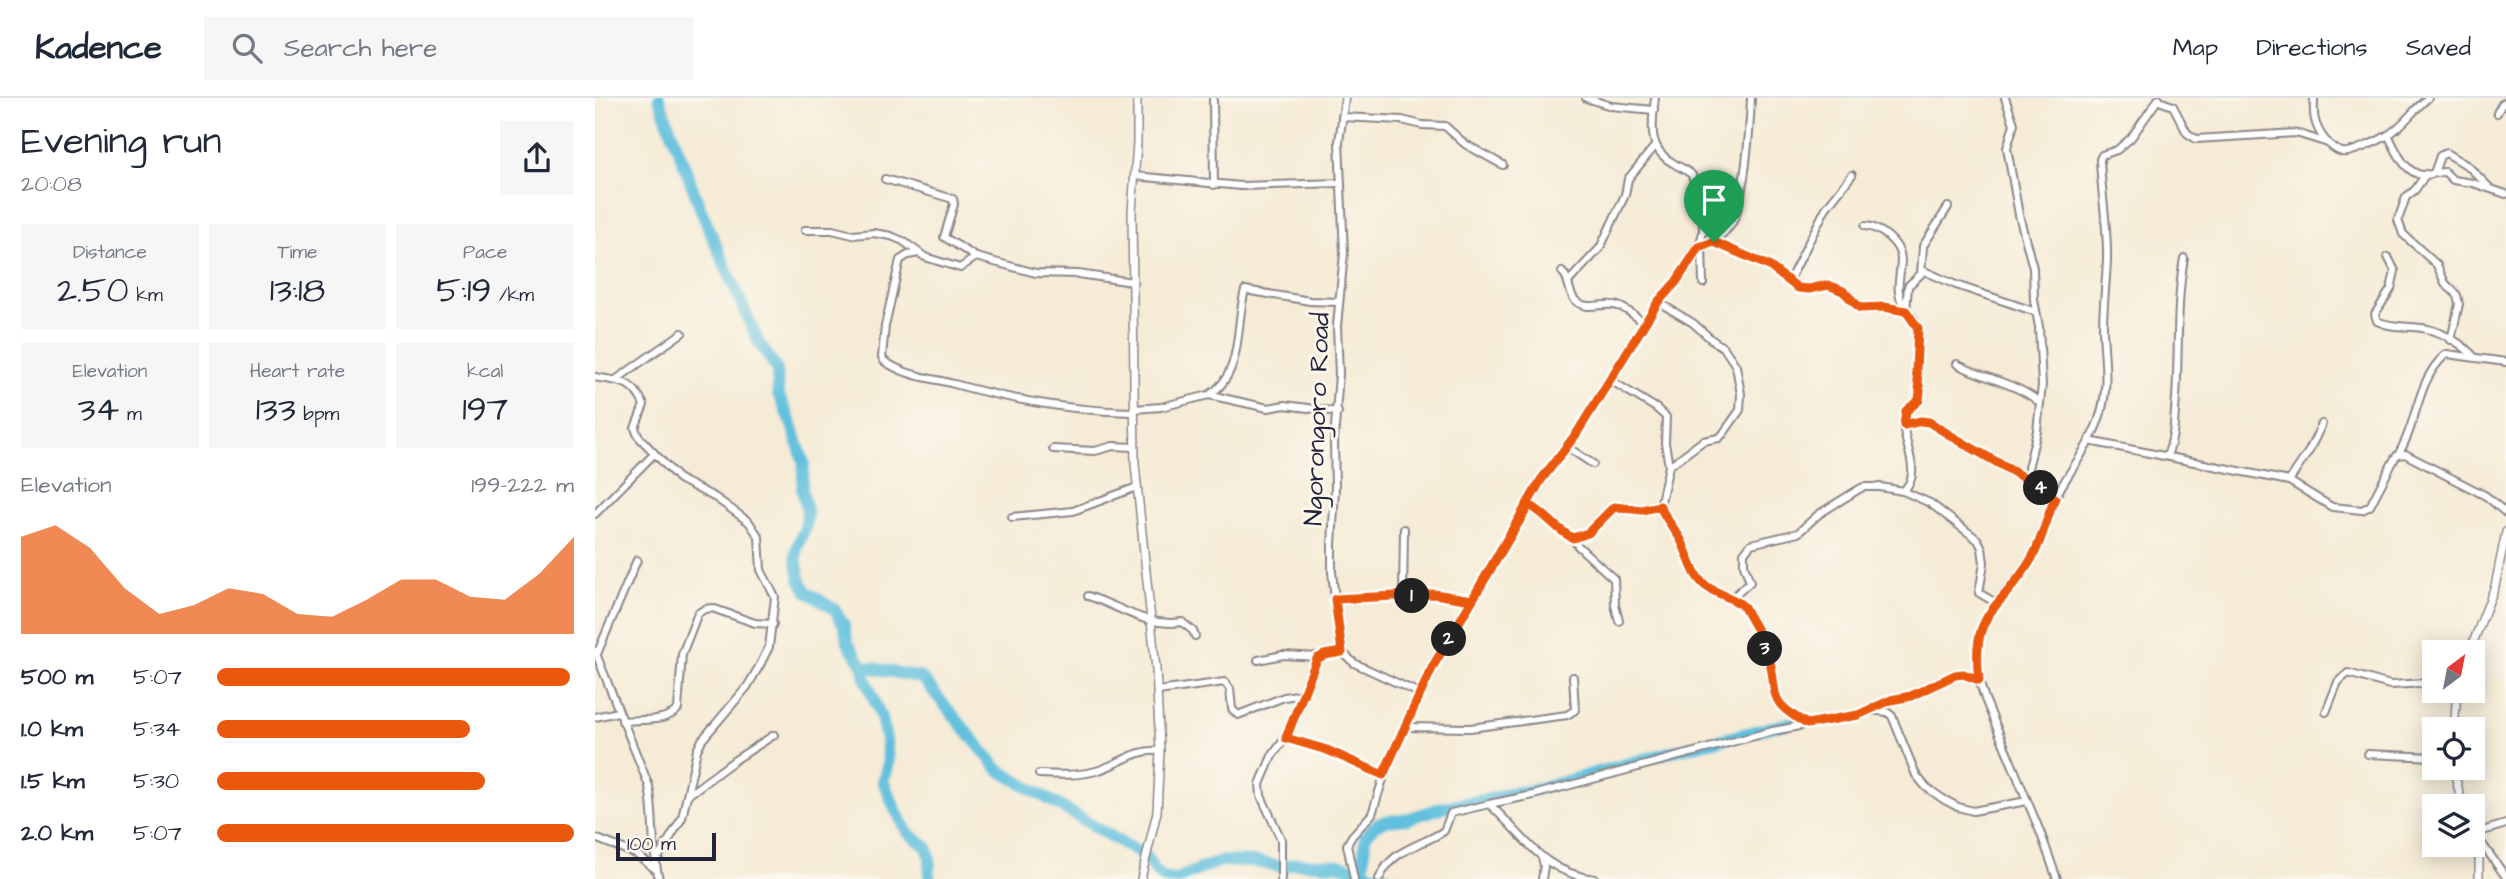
<!DOCTYPE html>
<html lang="en">
<head>
<meta charset="utf-8">
<style>
	:root { --surface:#fff; --page:#f6f6f7; --text:#1f2937; --muted:#747a83; --line:#e0e1e3; --accent:#ea580c }
	body { margin:0; font-family:"Architects Daughter",sans-serif; background:var(--page); color:var(--text); height:100vh; display:flex; flex-direction:column; font-size:26px; white-space:nowrap }
	* { box-sizing:border-box; margin:0 }
	p { font-size:23px; color:var(--muted) }
	.icon { flex:none; width:38px; height:38px; fill:none; stroke:currentColor; stroke-width:2; stroke-linecap:round; stroke-linejoin:round }
	.map { position:relative; flex:1; overflow:hidden }
	.side { display:flex; flex-direction:column; background:var(--surface); width:595px }
	.side>* { flex:none }
	.needle { width:46px; rotate:32deg }
	.buttons { position:absolute; left:1827px; top:542px; display:grid; gap:14px }
	.buttons a { display:grid; place-items:center; width:63px; height:63px; border-radius:0px; background:var(--surface); box-shadow:0 4px 18px #0003; font-size:35px }
	.scale { position:absolute; left:21px; bottom:18px; width:100px; box-sizing:border-box; padding-left:7px; border:4px solid #22223b; border-top:0; font-size:19px; line-height:24px; white-space:nowrap; color:#22223b; -webkit-text-stroke:5px #fbf7ec; paint-order:stroke }
	.pin { position:absolute; display:grid; place-items:center; width:60px; height:60px; color:#fff; margin:-72px -30px; border-radius:50% 50% 50% 0; rotate:-45deg; box-shadow:0 0 7px #0007 }
	.pin .icon { rotate:45deg }
	.km { position:absolute; width:35px; height:35px; margin:-18px; border-radius:50%; background:#222; color:#fff; font-size:19px; line-height:35px; text-align:center }
	.round { display:grid; place-items:center; flex:none; width:74px; height:74px; border-radius:0px; background:var(--page) }
	.summary { display:flex; align-items:center; justify-content:space-between; height:119px; padding:0 21px }
	h1 { font-size:38px; font-weight:600; line-height:52px }
	.stats { display:grid; grid-template-columns:repeat(3,1fr); gap:10px; height:119px; padding:7px 21px }
	.stats div { display:grid; align-content:center; border-radius:0px; background:var(--page); text-align:center }
	.stats b { font-size:35px; font-weight:600 }
	.stats small { font-size:19px; font-weight:400 }
	.stats p { font-size:19px }
	.chart { height:196px; padding:14px 21px }
	.chart p { display:flex; justify-content:space-between }
	.chart svg { width:100%; height:126px; margin-top:7px; fill:var(--accent); opacity:.7 }
	ul { padding:0 21px; list-style:none; font-size:23px }
	li { display:grid; grid-template-columns:112px 84px 1fr; align-items:center; height:52px }
	li i { height:18px; border-radius:9px; background:var(--accent) }
	header { display:flex; align-items:center; gap:42px; box-sizing:border-box; height:98px; padding:0 35px; background:var(--surface); border-bottom:2px solid var(--line) }
	header strong { font-size:33px }
	nav { display:flex; gap:38px; margin-inline-start:auto; font-size:24px }
	.search { width:490px; height:63px; background:var(--page); display:flex; align-items:center; gap:18px; box-sizing:border-box; padding:0 24px; border-radius:0px; color:var(--muted); font-size:26px }
	main { display:flex; flex:1; min-height:0 }
	.map>svg:first-child { display:block }
	.lines { fill:none; stroke-linecap:round; stroke-linejoin:round }
	.river { stroke:#5fbfdd; stroke-width:12 }
	.minor-casing { stroke:#8c8688; stroke-width:10 }
	.tertiary-casing { stroke:#8c8688; stroke-width:10 }
	.minor { stroke:#fff; stroke-width:6 }
	.tertiary { stroke:#fff; stroke-width:7 }
	.route-casing { stroke:#fff; stroke-width:14 }
	.route { stroke:#ea580c; stroke-width:9 }
	.labels { text-anchor:middle; stroke-width:6; stroke-linejoin:round; paint-order:stroke }
	.street-label { font-size:26px; fill:#22223b; stroke:#fbf7ec }
</style>
</head>
<body>
<header>
<strong>Kadence</strong>
<div class="search"><svg class="icon" aria-label="search" viewBox="0 0 24 24"><circle cx="10" cy="10" r="6"/><path d="M15 15l6 6"/></svg>Search here</div>
<nav><a>Map</a><a>Directions</a><a>Saved</a></nav>
</header>
<main>
<section class="side">
<div class="summary"><div><h1>Evening run</h1><p>20:08</p></div><a class="round"><svg class="icon" aria-label="share" viewBox="0 0 24 24"><path d="M12 15V3M7 8l5-5 5 5M5 13v7h14v-7"/></svg></a></div>
<div class="stats">
<div><p>Distance</p><b>2.50<small> km</small></b></div>
<div><p>Time</p><b>13:18</b></div>
<div><p>Pace</p><b>5:19<small> /km</small></b></div>
</div>
<div class="stats">
<div><p>Elevation</p><b>34<small> m</small></b></div>
<div><p>Heart rate</p><b>133<small> bpm</small></b></div>
<div><p>kcal</p><b>197</b></div>
</div>
<div class="chart"><p><span>Elevation</span>199–222 m</p>
<svg viewBox="0 0 160 44" preserveAspectRatio="none"><path d="M0 44V10L10 6L20 14L30 28L40 37L50 34L60 28L70 30L80 37L90 38L100 32L110 25L120 25L130 31L140 32L150 23L160 10V44z"/></svg>
</div>
<ul>
<li><b>500 m</b>5:07<i style="width:99%"></i></li>
<li><b>1.0 km</b>5:34<i style="width:71%"></i></li>
<li><b>1.5 km</b>5:30<i style="width:75%"></i></li>
<li><b>2.0 km</b>5:07<i style="width:100%"></i></li>
</ul>
</section>
<div class="map">
<svg width="1911" height="781" viewBox="0 0 1911 781">
	<rect width="100%" height="100%" fill="#fbf7ec"/>
	<filter id="ink" filterUnits="userSpaceOnUse"><feTurbulence type="fractalNoise" baseFrequency=".0143" numOctaves="2"/><feDisplacementMap in="SourceGraphic" scale="14" xChannelSelector="R" yChannelSelector="G"/><feConvolveMatrix kernelMatrix="1 2 1 2 8 2 1 2 1" color-interpolation-filters="sRGB"/></filter>
	<filter id="wash" filterUnits="userSpaceOnUse"><feTurbulence type="fractalNoise" baseFrequency=".00686" numOctaves="4" result="noise"/><feDisplacementMap in="SourceGraphic" scale="28" xChannelSelector="R" yChannelSelector="G"/><feGaussianBlur stdDeviation="1.57" result="paint"/><feColorMatrix in="noise" values="0 0 0 0 0 0 0 0 0 0 0 0 0 0 0 0 0 1.4 0 .05"/><feComposite in="paint" operator="in"/></filter>
	<g filter="url(#wash)">
		<rect width="100%" height="100%" fill="#f5ebd6"/>
		<g class="lines">
			<!-- river -->
			<g class="river">
				<path d="M64 0 107 115 163 243 182 272 183 296 197 327 209 365 207 391 212 412 211 427 202 449 201 461 205 481 212 494 239 511 249 527 253 545 268 568 327 580 404 672 551 759C557 769 563 779 574 781"/>
				<path d="M268 568 270 579 286 619 291 641 293 665 288 683 301 713 313 735 332 749 335 760 334 781"/>
				<path d="M768 774 801 781"/>
				<path d="M581 781 625 763 662 764 687 769 700 765 745 767 768 774 770 738 782 726 791 723 812 721 849 709 899 700 913 695 935 693 1078 653 1198 624"/>
			</g>
		</g>
	</g>
	<g filter="url(#ink)">
		<g class="lines">
			<!-- minor casing -->
			<g class="minor-casing">
				<g id="minor">
					<path d="M750 0 744 44 749 155 742 228 744 276 739 343 740 390 737 447V474L745 546 747 554 759 565 824 595"/>
					<path d="M991 0 1016 8 1059 12"/>
					<path d="M1410 0 1419 26 1412 50 1424 117 1438 170 1439 202 1444 229 1447 287 1442 333 1433 370 1434 382"/>
					<path d="M1719 0C1719 7 1718 15 1720 22 1723 35 1734 50 1747 54 1756 56 1785 42 1793 37 1808 28 1819 11 1833 0"/>
					<path d="M618 1 619 87"/>
					<path d="M1564 3 1578 8 1592 35 1601 41 1701 35 1733 45"/>
					<path d="M1902 15 1907 6 1911 4"/>
					<path d="M747 19 807 22 827 27 850 28 870 46 908 67"/>
					<path d="M1793 37C1801 51 1808 74 1827 77 1834 78 1842 73 1850 74L1858 82 1878 85 1911 96"/>
					<path d="M1839 75 1845 58 1851 55 1873 68 1893 88"/>
					<path d="M1831 76 1820 92 1811 99 1803 122 1808 136 1842 167 1850 185 1862 197 1864 206 1856 242"/>
					<path d="M540 78 646 88 746 85"/>
					<path d="M290 81 358 101 359 106 349 139 381 159"/>
					<path d="M1270 128C1285 129 1305 145 1306 161 1306 179 1298 194 1311 211"/>
					<path d="M210 132H237L258 137 279 135 296 138 308 143 330 159 365 170 381 159 441 175 483 176 538 184"/>
					<path d="M1119 144 1174 168 1204 190 1214 191 1232 187 1241 190 1248 193 1265 210C1279 212 1291 208 1305 211 1332 218 1321 251 1321 270 1321 280 1325 289 1325 298 1321 307 1310 309 1309 319 1305 344 1330 374 1308 393"/>
					<path d="M1107 148 1108 185"/>
					<path d="M1104 149C1117 145 1127 139 1135 128 1150 108 1155 27 1156 0"/>
					<path d="M324 155 313 157 305 162 290 228 287 259 289 263C313 279 333 279 359 286 417 302 480 313 539 314"/>
					<path d="M1793 159 1800 173 1796 191 1780 216 1782 223C1798 231 1816 227 1832 231 1850 235 1869 247 1880 260"/>
					<path d="M1327 172 1361 187 1441 214"/>
					<path d="M967 174C976 181 972 195 981 203 993 214 1010 203 1023 208 1033 211 1042 220 1051 226"/>
					<path d="M1194 183 1231 110 1257 77"/>
					<path d="M973 184 1005 150 1030 97 1033 81 1060 48"/>
					<path d="M1063 204 1098 225 1116 241 1129 250 1141 268 1146 296 1145 312 1128 336 1124 340 1108 343 1074 368"/>
					<path d="M1311 213 1313 188 1326 176 1328 148 1353 109"/>
					<path d="M1362 266C1387 280 1425 286 1445 305"/>
					<path d="M0 279C25 284 37 281 49 307L40 330 43 338 84 381 121 400 154 424 164 439 166 472 180 499 174 549 165 567 152 589 107 642 102 652 87 720 60 765"/>
					<path d="M22 281 87 235"/>
					<path d="M1015 282 1061 310 1071 319 1070 345 1074 368 1065 408 1070 420 1085 439 1101 478 1116 492 1143 503 1149 509C1157 525 1169 542 1174 559 1184 599 1170 601 1211 626"/>
					<path d="M614 297C649 276 640 227 650 192L715 203 744 204"/>
					<path d="M539 311 566 309 614 297 673 310 690 307 743 314"/>
					<path d="M1309 327 1326 323 1334 324C1375 351 1420 372 1460 399"/>
					<path d="M1494 343 1694 383 1737 409 1767 412 1775 408 1800 360 1803 357 1810 356 1891 398 1911 415"/>
					<path d="M972 349 998 366"/>
					<path d="M458 351 500 353 518 348 539 349"/>
					<path d="M1803 357C1823 325 1821 284 1849 258L1852 256 1911 264"/>
					<path d="M1572 358C1580 339 1579 320 1581 300 1584 253 1581 206 1589 160"/>
					<path d="M1694 383 1714 353 1727 326"/>
					<path d="M934 407C951 415 961 433 978 440L993 435 1019 409 1047 412 1065 408"/>
					<path d="M0 416 59 356"/>
					<path d="M417 419 478 413 542 389"/>
					<path d="M978 440 983 448 1019 481 1020 507 1024 523"/>
					<path d="M493 498C525 508 552 530 587 524L598 533 600 538"/>
					<path d="M808 499 809 431"/>
					<path d="M740 501 839 496 877 502"/>
					<path d="M1136 501 1155 484 1149 467V455L1156 446 1203 435 1224 416 1261 393 1268 389H1285L1308 393 1335 405 1383 442 1387 450 1389 465 1384 495 1401 505"/>
					<path d="M0 553 54 688C60 719 56 751 64 781"/>
					<path d="M2 556 42 462"/>
					<path d="M663 562 688 557 724 559"/>
					<path d="M563 593 630 584 635 591 637 611 643 617 689 599 709 596"/>
					<path d="M1276 612 1292 614 1297 618 1321 677 1331 689 1348 701 1363 709 1378 713 1432 703"/>
					<path d="M1731 614 1743 584 1753 575 1795 587 1832 585 1839 583"/>
					<path d="M0 619 23 614"/>
					<path d="M27 623C44 621 71 625 83 611L87 556 103 515 110 511 117 510 160 525 178 526"/>
					<path d="M810 629 875 630 972 617 980 612 978 579"/>
					<path d="M691 640 732 652 788 677"/>
					<path d="M1773 656 1839 659"/>
					<path d="M444 676C463 677 482 678 501 673 523 667 541 650 565 653"/>
					<path d="M93 697 140 662 179 637"/>
					<path d="M894 706 938 697 1178 633 1263 617 1296 602 1316 598 1359 577 1368 576 1384 582"/>
					<path d="M1884 734 1911 726"/>
					<path d="M0 740 41 756 60 771"/>
					<path d="M1885 743 1911 779"/>
					<path d="M686 781V741L666 698 665 686 677 658 694 635 722 561 729 557 747 554"/>
					<path d="M759 781 752 747 757 738 777 716 794 662 838 568 922 427 946 382 982 335 1063 204 1081 184 1104 149 1108 134V119L1097 77C1091 71 1085 70 1078 65 1052 51 1057 26 1060 0"/>
					<path d="M784 781C797 750 825 749 849 733L856 715 894 706C930 738 947 775 1000 781"/>
					<path d="M947 781 949 768 947 759"/>
					<path d="M1462 781 1446 736 1390 601C1378 568 1379 533 1401 505 1413 489 1428 477 1437 459 1448 441 1450 419 1460 400 1474 373 1494 350 1504 321 1515 290 1509 263 1508 231 1508 208 1511 185 1512 162 1513 128 1506 95 1505 61L1507 57 1522 52 1536 40 1564 0"/>
				</g>
			</g>
			<!-- tertiary casing -->
			<g class="tertiary-casing">
				<g id="tertiary">
					<path d="M542 0V44L537 114 540 366 561 571 565 653 562 714 546 781"/>
					<path d="M1874 555 1900 488 1911 434"/>
					<path d="M1859 632 1862 593"/>
					<path d="M1858 670 1868 709"/>
					<path d="M1878 721 1884 734V781"/>
				</g>
			</g>
			<!-- minor -->
			<use href="#minor" class="minor"/>
			<!-- tertiary -->
			<use href="#tertiary" class="tertiary"/>
		</g>
	</g>
	<g class="lines" filter="url(#ink)">
		<!-- route casing -->
		<g class="route-casing">
			<path id="route" d="M1119 144 1104 149 1081 184 1063 204 982 335 946 382 877 502 839 496 740 501 747 554 729 557 722 561 691 640 732 652 788 677 838 568 934 407C951 415 961 432 978 440L993 435 1019 409 1047 412 1065 408C1070 420 1078 429 1085 440 1094 456 1096 477 1111 488 1123 497 1139 499 1149 509 1157 525 1169 542 1174 559 1184 599 1170 601 1212 626L1263 617 1296 602 1316 598 1360 577 1368 576 1384 582C1375 509 1407 513 1437 460 1447 442 1452 419 1460 400 1420 372 1375 351 1334 324L1326 323 1309 327 1311 313 1324 302 1325 293 1321 273 1323 230 1311 213 1289 209 1265 210 1248 193 1241 190 1233 187 1214 191 1203 190 1174 168 1119 144"/>
		</g>
		<!-- route -->
		<use href="#route" class="route"/>
	</g>
	<g class="labels">
		<!-- street labels -->
		<g class="street-label">
			<text transform="translate(721 321) rotate(-88)" y="9">Ngorongoro Road</text>
		</g>
	</g>
</svg>
<div class="buttons">
<a><svg class="needle" viewBox="-14 -14 28 28"><path d="M0-13l5 13h-10z" fill="#e53935"/><path d="M0 13l5-13h-10z" fill="#747a83"/></svg></a>
<a><svg class="icon" aria-label="locate" viewBox="0 0 24 24"><circle cx="12" cy="12" r="6"/><path d="M12 2v4M12 18v4M2 12h4M18 12h4"/></svg></a>
<a><svg class="icon" aria-label="layers" viewBox="0 0 24 24"><path d="M12 4l9 5-9 5-9-5zM3 14l9 5 9-5"/></svg></a>
</div>
<div class="scale">100 m</div>
<div class="pin" style="left:1119px;top:144px;background:#1e9e55"><svg class="icon" aria-label="arrive" viewBox="0 0 24 24"><path d="M6 21V4h12l-3 4 3 4H6"/></svg></div>
<b class="km" style="left:817px;top:498px">1</b>
<b class="km" style="left:854px;top:541px">2</b>
<b class="km" style="left:1170px;top:551px">3</b>
<b class="km" style="left:1446px;top:390px">4</b>
</div>
</main>
</body>
</html>
